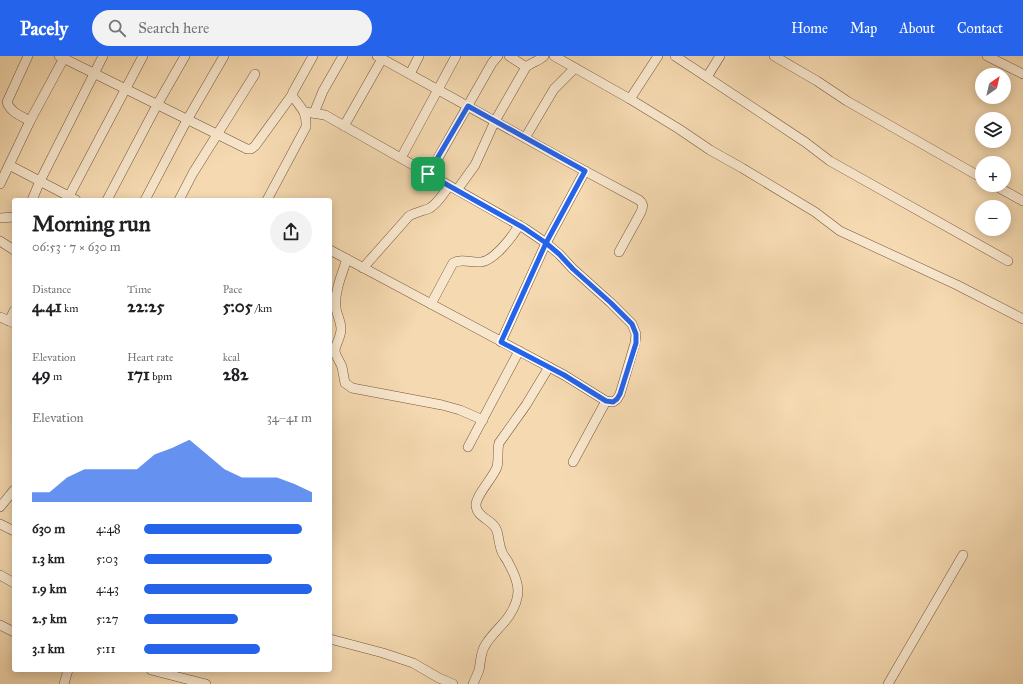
<!DOCTYPE html>
<html lang="en">
<head>
<meta charset="utf-8">
<style>
	:root { --surface:#fff; --page:#f2f2f2; --text:#202124; --muted:#757577; --accent:#2563eb }
	body { margin:0; font-family:"IM FELL Great Primer",serif; background:var(--page); color:var(--text); height:100vh; display:flex; flex-direction:column; font-size:15px; white-space:nowrap }
	* { box-sizing:border-box; margin:0 }
	p { font-size:13px; color:var(--muted) }
	.icon { flex:none; width:22px; height:22px; fill:none; stroke:currentColor; stroke-width:2; stroke-linecap:round; stroke-linejoin:round }
	.map { position:relative; flex:1; overflow:hidden }
	.sheet { position:absolute; left:12px; top:142px; width:320px; height:474px; display:flex; flex-direction:column; background:var(--surface); border-radius:4px; box-shadow:0 2px 10px #0003 }
	.sheet>* { flex:none }
	.needle { width:26px; rotate:34deg }
	.controls { position:absolute; left:975px; top:12px; display:grid; gap:8px }
	.controls a { display:grid; place-items:center; width:36px; height:36px; border-radius:50%; background:var(--surface); box-shadow:0 2px 10px #0003; font-size:20px }
	.pin { position:absolute; display:grid; place-items:center; width:34px; height:34px; color:#fff; margin:-17px; border-radius:8px; box-shadow:0 2px 6px #0006 }
	.round { display:grid; place-items:center; flex:none; width:42px; height:42px; border-radius:21px; background:var(--page) }
	.headline { display:flex; align-items:center; justify-content:space-between; height:68px; padding:0 20px }
	h1 { font-size:22px; font-weight:800; line-height:30px }
	.metrics { display:grid; grid-template-columns:repeat(3,1fr); gap:6px; height:68px; padding:4px 20px }
	.metrics div { display:grid; align-content:center }
	.metrics b { font-size:17px; font-weight:800 }
	.metrics small { font-size:11px; font-weight:400 }
	.metrics p { font-size:11px }
	.chart { height:112px; padding:8px 20px }
	.chart p { display:flex; justify-content:space-between }
	.chart svg { width:100%; height:72px; margin-top:4px; fill:var(--accent); opacity:.7 }
	ul { padding:0 20px; list-style:none; font-size:13px }
	li { display:grid; grid-template-columns:64px 48px 1fr; align-items:center; height:30px }
	li i { height:10px; border-radius:5px; background:var(--accent) }
	header { display:flex; align-items:center; gap:24px; box-sizing:border-box; height:56px; padding:0 20px; background:var(--accent); color:#fff }
	header strong { font-size:19px }
	nav { display:flex; gap:22px; margin-inline-start:auto; font-size:14px }
	.search { width:280px; height:36px; background:var(--page); display:flex; align-items:center; gap:10px; box-sizing:border-box; padding:0 14px; border-radius:22px; color:var(--muted); font-size:15px }
	.map>svg:first-child { display:block }
	.lines { fill:none; stroke-linecap:round; stroke-linejoin:round }
	.minor-casing { stroke:#73563a; stroke-width:10 }
	.minor { stroke:#f8e6cc; stroke-width:9 }
	.route-casing { stroke:#fff; stroke-width:8 }
	.route { stroke:#2563eb; stroke-width:5 }
</style>
</head>
<body>
<header>
<strong>Pacely</strong>
<div class="search"><svg class="icon" aria-label="search" viewBox="0 0 24 24"><circle cx="10" cy="10" r="6"/><path d="M15 15l6 6"/></svg>Search here</div>
<nav><a>Home</a><a>Map</a><a>About</a><a>Contact</a></nav>
</header>
<div class="map">
<svg width="1023" height="628" viewBox="0 0 1023 628">
	<rect width="100%" height="100%" fill="#f5d9b0"/>
	<filter id="stains"><feTurbulence type="fractalNoise" baseFrequency=".005" numOctaves="4"/><feColorMatrix values="0 0 0 0 .2 0 0 0 0 .09 0 0 0 0 .02 0 0 0 .5 -.17"/></filter>
	<radialGradient id="worn" r=".72"><stop offset=".6" stop-color="#630" stop-opacity="0"/><stop offset="1" stop-color="#630" stop-opacity=".3"/></radialGradient>
	<g class="lines">
		<!-- minor casing -->
		<g class="minor-casing">
			<g id="minor">
				<path d="M59 0 247 93H251L255 90 292 39"/>
				<path d="M377 0 561 102 639 144C644 148 643 151 641 156L619 196"/>
				<path d="M509 0 526 11"/>
				<path d="M554 0 630 43 679 73 710 94 742 112 815 156 840 175 957 229 1023 263"/>
				<path d="M675 0 805 86 830 105 1008 205"/>
				<path d="M774 0 817 25 847 45 982 122"/>
				<path d="M987 0 1023 18"/>
				<path d="M410 18 419 0"/>
				<path d="M707 21 720 0"/>
				<path d="M630 43 658 0"/>
				<path d="M305 56 325 59 524 172 546 187 559 198 573 213 611 247 632 268 636 278 635 287 620 338 617 343 613 346 606 345 564 319 330 194"/>
				<path d="M314 57 323 35 343 0"/>
				<path d="M30 65 65 0"/>
				<path d="M344 70 382 3"/>
				<path d="M525 82 554 33 575 12"/>
				<path d="M401 102 456 0"/>
				<path d="M9 109 76 144"/>
				<path d="M429 118 492 7 498 0"/>
				<path d="M0 128 30 65C21 60 10 56 7 46L28 0"/>
				<path d="M994 129 1023 145"/>
				<path d="M457 134 475 109 495 65 526 11C532 6 539 5 544 0"/>
				<path d="M32 144 40 125 103 0"/>
				<path d="M67 144 143 0"/>
				<path d="M107 144 157 49 185 0"/>
				<path d="M145 144 187 64 224 0"/>
				<path d="M179 144 193 117 255 18"/>
				<path d="M267 144 306 71C307 54 300 52 292 39L293 36 313 0"/>
				<path d="M0 162 14 161"/>
				<path d="M0 185 14 194"/>
				<path d="M347 203C342 218 334 236 336 252 337 259 341 266 341 273 341 281 336 287 335 294 335 300 340 305 342 311 343 316 344 322 345 327L352 332 442 349 460 354 483 364"/>
				<path d="M363 212 409 160C416 156 423 155 430 152 438 147 444 137 449 130"/>
				<path d="M431 248 453 207C462 202 472 207 481 206 494 205 513 180 519 169"/>
				<path d="M0 261 14 267"/>
				<path d="M9 265 14 255"/>
				<path d="M501 286 546 187 585 115"/>
				<path d="M468 391 519 295"/>
				<path d="M573 406 606 345"/>
				<path d="M0 451 14 434"/>
				<path d="M0 468 14 475"/>
				<path d="M0 519 14 527"/>
				<path d="M0 569 14 576"/>
				<path d="M330 583 383 597 413 607 439 622 453 628"/>
				<path d="M151 614 206 628"/>
				<path d="M64 628 68 614"/>
				<path d="M473 628C475 624 477 619 479 614 481 605 480 596 486 588 492 578 502 570 509 560 523 539 519 526 508 506 506 502 503 499 502 496 499 489 499 482 497 475 494 464 477 462 476 450 475 440 493 422 497 411 499 403 497 395 499 387L526 349 549 311"/>
				<path d="M888 628 963 499"/>
			</g>
		</g>
		<!-- minor -->
		<use href="#minor" class="minor"/>
	</g>
	<g class="lines">
		<!-- route casing -->
		<g class="route-casing">
			<path id="route" d="M428 118 524 172 546 187 559 198 573 213 611 247 632 268 636 278V287L620 338 617 343 613 346 606 345 564 319 501 286 546 187 585 115 468 50 428 118"/>
		</g>
		<!-- route -->
		<use href="#route" class="route"/>
	</g>
	<rect width="100%" height="100%" filter="url(#stains)"/>
	<rect width="100%" height="100%" fill="url(#worn)"/>
</svg>
<div class="controls">
<a><svg class="needle" viewBox="-14 -14 28 28"><path d="M0-13l5 13h-10z" fill="#e53935"/><path d="M0 13l5-13h-10z" fill="#757577"/></svg></a>
<a><svg class="icon" aria-label="layers" viewBox="0 0 24 24"><path d="M12 4l9 5-9 5-9-5zM3 14l9 5 9-5"/></svg></a>
<a>+</a>
<a>−</a>
</div>
<div class="pin" style="left:428px;top:118px;background:#1e9e55"><svg class="icon" aria-label="arrive" viewBox="0 0 24 24"><path d="M6 21V4h12l-3 4 3 4H6"/></svg></div>
<section class="sheet">
<div class="headline"><div><h1>Morning run</h1><p>06:53 · 7 × 630 m</p></div><a class="round"><svg class="icon" aria-label="share" viewBox="0 0 24 24"><path d="M12 15V3M7 8l5-5 5 5M5 13v7h14v-7"/></svg></a></div>
<div class="metrics">
<div><p>Distance</p><b>4.41<small> km</small></b></div>
<div><p>Time</p><b>22:25</b></div>
<div><p>Pace</p><b>5:05<small> /km</small></b></div>
</div>
<div class="metrics">
<div><p>Elevation</p><b>49<small> m</small></b></div>
<div><p>Heart rate</p><b>171<small> bpm</small></b></div>
<div><p>kcal</p><b>282</b></div>
</div>
<div class="chart"><p><span>Elevation</span>34–41 m</p>
<svg viewBox="0 0 160 44" preserveAspectRatio="none"><path d="M0 44V38L10 38L20 29L30 24L40 24L50 24L60 24L70 15L80 11L90 6L100 15L110 24L120 29L130 29L140 29L150 33L160 38V44z"/></svg>
</div>
<ul>
<li><b>630 m</b>4:48<i style="width:94%"></i></li>
<li><b>1.3 km</b>5:03<i style="width:76%"></i></li>
<li><b>1.9 km</b>4:43<i style="width:100%"></i></li>
<li><b>2.5 km</b>5:27<i style="width:56%"></i></li>
<li><b>3.1 km</b>5:11<i style="width:69%"></i></li>
</ul>
</section>
</div>
</body>
</html>
